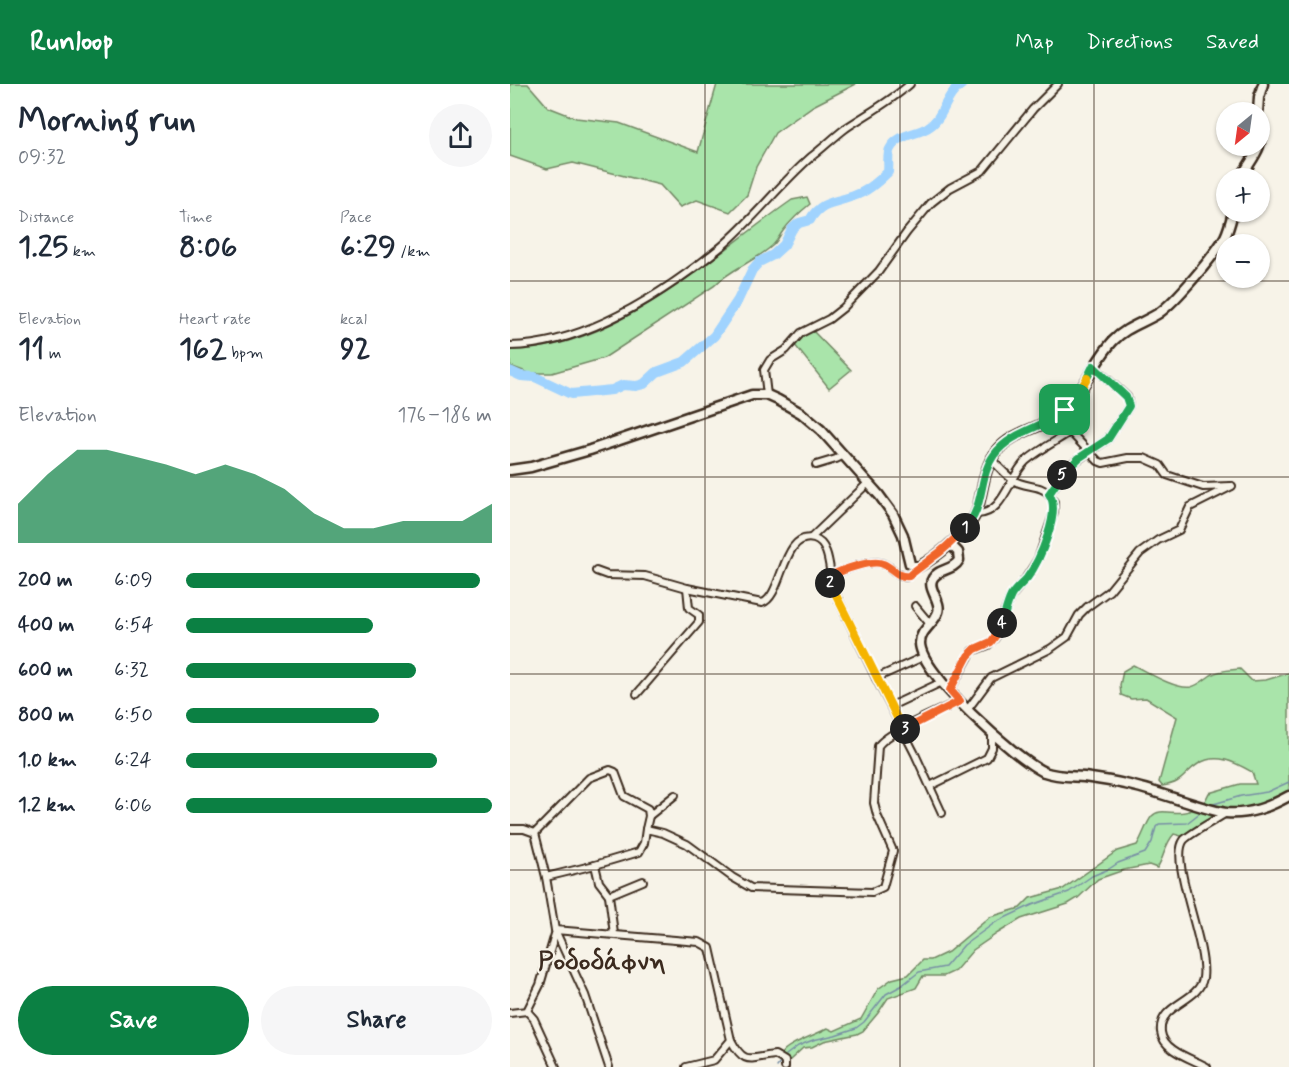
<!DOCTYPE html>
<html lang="en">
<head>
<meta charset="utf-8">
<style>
	:root { --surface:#fff; --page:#f6f6f7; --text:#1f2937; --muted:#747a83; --accent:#0b8043 }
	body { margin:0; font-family:Mynerve,sans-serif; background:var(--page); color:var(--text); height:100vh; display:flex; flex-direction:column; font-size:22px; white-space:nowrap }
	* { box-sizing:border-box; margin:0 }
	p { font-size:20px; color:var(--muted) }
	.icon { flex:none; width:33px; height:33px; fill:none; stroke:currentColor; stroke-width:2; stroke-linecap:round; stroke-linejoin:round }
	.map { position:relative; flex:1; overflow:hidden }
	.side { display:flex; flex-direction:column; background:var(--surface); width:510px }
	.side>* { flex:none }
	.needle { width:39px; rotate:209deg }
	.controls { position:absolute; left:706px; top:18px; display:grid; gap:12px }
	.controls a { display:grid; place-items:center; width:54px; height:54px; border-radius:50%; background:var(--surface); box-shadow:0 2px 4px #0004; font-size:30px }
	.pin { position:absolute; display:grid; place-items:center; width:51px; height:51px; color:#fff; margin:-26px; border-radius:12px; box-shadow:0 3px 9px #0006 }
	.km { position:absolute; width:30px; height:30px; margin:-15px; border-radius:50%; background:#222; color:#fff; font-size:16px; line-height:30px; text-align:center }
	.round { display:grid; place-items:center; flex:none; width:63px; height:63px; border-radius:32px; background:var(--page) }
	.overview { display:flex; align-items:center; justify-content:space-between; height:102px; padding:0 18px }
	h1 { font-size:33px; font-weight:700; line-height:45px }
	.stats { display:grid; grid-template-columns:repeat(3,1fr); gap:9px; height:102px; padding:6px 18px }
	.stats div { display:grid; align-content:center }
	.stats b { font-size:30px; font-weight:700 }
	.stats small { font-size:16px; font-weight:400 }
	.stats p { font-size:16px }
	.chart { height:168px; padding:12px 18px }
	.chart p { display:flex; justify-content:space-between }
	.chart svg { width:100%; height:108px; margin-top:6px; fill:var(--accent); opacity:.7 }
	.action { display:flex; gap:12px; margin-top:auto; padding:12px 18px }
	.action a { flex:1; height:69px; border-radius:36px; background:var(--accent); color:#fff; font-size:24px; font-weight:700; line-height:69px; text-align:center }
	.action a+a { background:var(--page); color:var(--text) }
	ul { padding:0 18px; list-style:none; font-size:20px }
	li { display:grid; grid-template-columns:96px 72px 1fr; align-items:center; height:45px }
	li i { height:15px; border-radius:8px; background:var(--accent) }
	header { display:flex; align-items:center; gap:36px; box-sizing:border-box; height:84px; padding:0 30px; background:var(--accent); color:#fff }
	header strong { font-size:28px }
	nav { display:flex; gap:33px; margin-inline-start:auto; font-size:21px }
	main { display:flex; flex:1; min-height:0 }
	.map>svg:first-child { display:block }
	.green { fill:#a9e4aa; stroke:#728764; stroke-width:1.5 }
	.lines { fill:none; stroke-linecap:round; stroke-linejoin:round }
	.stream { stroke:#788fa4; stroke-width:1.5 }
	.river { stroke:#a0d3fe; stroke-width:10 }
	.street-casing { stroke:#3b2a1e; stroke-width:10 }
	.secondary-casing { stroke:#3b2a1e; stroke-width:13 }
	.street { stroke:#f7f3e8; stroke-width:6 }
	.secondary { stroke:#f7f3e8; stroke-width:8 }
	.split-1-casing { stroke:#fff; stroke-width:12 }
	.split-2-casing { stroke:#fff; stroke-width:12 }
	.split-3-casing { stroke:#fff; stroke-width:12 }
	.split-4-casing { stroke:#fff; stroke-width:12 }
	.split-5-casing { stroke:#fff; stroke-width:12 }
	.split-6-casing { stroke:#fff; stroke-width:12 }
	.split-7-casing { stroke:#fff; stroke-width:12 }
	.split-1 { stroke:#22a559; stroke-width:8 }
	.split-2 { stroke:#f0652b; stroke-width:8 }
	.split-3 { stroke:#f5b400; stroke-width:8 }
	.split-4 { stroke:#f0652b; stroke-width:8 }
	.split-5 { stroke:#22a559; stroke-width:8 }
	.split-6 { stroke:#22a559; stroke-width:8 }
	.split-7 { stroke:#f5b400; stroke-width:8 }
	.grid { fill:none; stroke:#3b2a1e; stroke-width:1.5; stroke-opacity:0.55 }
	.labels { text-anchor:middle; stroke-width:4.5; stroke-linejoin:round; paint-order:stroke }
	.quarter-label { font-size:26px; font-weight:bold; fill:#3b2a1e; stroke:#f7f3e8 }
</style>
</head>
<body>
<header>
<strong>Runloop</strong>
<nav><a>Map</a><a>Directions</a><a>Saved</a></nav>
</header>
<main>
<section class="side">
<div class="overview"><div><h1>Morning run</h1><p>09:32</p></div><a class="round"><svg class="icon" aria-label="share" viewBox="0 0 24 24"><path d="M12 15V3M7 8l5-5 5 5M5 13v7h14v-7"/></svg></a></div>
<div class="stats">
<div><p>Distance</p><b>1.25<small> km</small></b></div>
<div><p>Time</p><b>8:06</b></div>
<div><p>Pace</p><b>6:29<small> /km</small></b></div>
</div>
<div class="stats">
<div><p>Elevation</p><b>11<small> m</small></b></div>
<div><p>Heart rate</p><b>162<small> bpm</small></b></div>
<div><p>kcal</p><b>92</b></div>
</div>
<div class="chart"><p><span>Elevation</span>176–186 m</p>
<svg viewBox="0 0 160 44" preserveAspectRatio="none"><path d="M0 44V28L10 16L20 6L30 6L40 9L50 12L60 16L70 12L80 16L90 22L100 32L110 38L120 38L130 35L140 35L150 35L160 28V44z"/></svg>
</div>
<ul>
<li><b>200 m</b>6:09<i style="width:96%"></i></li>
<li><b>400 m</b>6:54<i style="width:61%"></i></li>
<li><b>600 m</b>6:32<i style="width:75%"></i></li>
<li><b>800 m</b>6:50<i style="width:63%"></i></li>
<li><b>1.0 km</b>6:24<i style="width:82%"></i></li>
<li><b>1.2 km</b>6:06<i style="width:100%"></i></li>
</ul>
<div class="action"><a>Save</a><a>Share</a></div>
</section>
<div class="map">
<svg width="779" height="983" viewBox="0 0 779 983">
	<rect width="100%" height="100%" fill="#f7f3e8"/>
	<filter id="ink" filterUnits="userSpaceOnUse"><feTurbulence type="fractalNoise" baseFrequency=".0167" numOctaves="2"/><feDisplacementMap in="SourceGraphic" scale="12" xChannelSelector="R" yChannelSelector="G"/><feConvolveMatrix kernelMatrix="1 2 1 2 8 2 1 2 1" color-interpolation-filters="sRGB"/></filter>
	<g filter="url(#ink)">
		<!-- green -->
		<g class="green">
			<path d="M0 0H18L38 23 66 34 109 39 188 68 207 0H346L303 22 265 49 246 83 237 111 220 128 187 116 170 123 150 101 63 79 37 85 0 72Z"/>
			<path d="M297 113 300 120C290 128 281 136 273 147 269 152 267 158 262 162 244 178 220 185 204 202L94 274 42 289H19L0 282V266C106 266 200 173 282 116Z"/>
			<path d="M302 246 341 286 319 304 284 260Z"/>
			<path d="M623 581C637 588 666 606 681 603 689 601 695 595 701 591 709 586 721 586 730 585L742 597 756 596 779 589V708C759 719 714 738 695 717L699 709 730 700H746L742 688C726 679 707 668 688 680 673 689 675 699 652 702L649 698 667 633 636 614 621 615 611 611 610 601 613 587Z"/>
			<path d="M683 725 696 728 701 733V737L675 753 664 750C654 761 655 772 647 784L639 781 614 786 588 795 568 814 558 820 511 835 488 849 463 866 445 887 434 892H413L406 904 378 914 368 929 353 947 347 950 314 957 302 963 293 964 280 976H277L271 970C276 960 306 951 318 944L324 947 351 935 368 905 382 895 398 891 413 876H421L438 868 480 833 510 824 520 814 553 805 607 767 627 761C633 752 636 739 642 732 651 722 668 734 683 725Z"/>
		</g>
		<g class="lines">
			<!-- stream -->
			<g class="stream">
				<path d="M700 721 731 712 757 708 779 698"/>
				<path d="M276 971 288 962 303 956 325 951 346 944 354 938 376 910 391 902 409 888 435 883 454 861 486 838 522 821 559 808 582 792 599 785 608 779 635 769 642 758 646 743 649 740 677 739 691 728"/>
				<path d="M267 983 270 979"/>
			</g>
			<!-- river -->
			<path class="river" d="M0 287 11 292 25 293 61 310 102 306 113 301 126 302 134 300 147 288 174 278 204 252 228 216 242 186 249 178 263 171 274 161 282 145 289 139 300 136C311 116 327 119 346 111 358 107 368 98 378 88 379 82 377 70 380 65 388 50 405 51 417 44 435 34 433 13 452 0"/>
			<!-- street casing -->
			<g class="street-casing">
				<g id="street">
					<path d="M0 262C75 261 154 209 211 163 243 136 269 101 301 73 313 64 324 53 336 44 357 30 381 17 400 0"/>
					<path d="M257 311 254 286 260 276 276 266 291 249 319 235 333 224 369 187 397 148 421 119 440 104 472 87 523 25 548 0"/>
					<path d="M546 333 588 377 593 379 618 374H634L650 381 657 391 693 403 721 402"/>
					<path d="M481 375C488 382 495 390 503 396 515 404 530 400 539 410"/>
					<path d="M306 381 326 375 334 371"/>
					<path d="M466 430C494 431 499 392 516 377 529 366 546 357 560 348"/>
					<path d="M301 454 358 399"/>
					<path d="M86 487 97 491 135 492 177 504 252 519C273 513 272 446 304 455 318 459 319 480 321 492"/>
					<path d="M405 522 420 540"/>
					<path d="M413 573 366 594 405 670 432 729"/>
					<path d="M366 594 319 496C323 487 362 476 371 479 381 482 386 491 396 493L408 483"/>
					<path d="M440 606 462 567 478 561 485 554 500 514 516 494 528 475 544 428V418L539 410 560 381 598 355 619 322 617 313 583 282"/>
					<path d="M127 610 189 538V531L179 524 177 504"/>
					<path d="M381 622 432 598"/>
					<path d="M458 625 481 594 540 565 557 553 569 531 577 523 599 507 630 469 648 456 669 446 680 423 722 402"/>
					<path d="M420 702 477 674 482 664V649"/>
					<path d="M139 732 165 711"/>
					<path d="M0 745H14L25 749 36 793 85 781"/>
					<path d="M25 749 79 694 100 686 105 688 114 712 138 725 139 732 136 745"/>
					<path d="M36 793 45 846"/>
					<path d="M99 811 133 797"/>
					<path d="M104 850 99 811 89 798 85 781 129 768 134 759 136 745 153 749 177 760 222 793 241 804 362 808 373 803 383 767 367 731 364 719 368 662C378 647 432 626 450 617"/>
					<path d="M17 927 24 935 46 983"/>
					<path d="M0 929 17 927 30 901 45 850"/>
					<path d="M221 956C235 983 241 973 265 971L275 977V983"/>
					<path d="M99 983 75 911 45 846 189 858 200 864 221 956 204 976 176 983"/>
					<path d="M697 983C683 975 653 967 651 948 648 920 689 918 693 894 698 860 658 777 674 756 679 750 707 735 716 729"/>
				</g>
			</g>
			<!-- secondary casing -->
			<g class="secondary-casing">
				<g id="secondary">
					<path d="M748 28 749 13 753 0"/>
					<path d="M731 94C740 76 755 64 750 42"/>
					<path d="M0 386 21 383 80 366 242 311H257L268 316 291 329 311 346 369 411 383 430 393 451 400 480 408 483C426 474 460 446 467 427 473 407 473 384 487 367 503 347 530 345 549 331 572 313 582 280 603 257 616 243 633 239 649 229 665 218 705 171 715 153 719 145 721 136 723 128"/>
					<path d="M440 460 448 468 449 476C443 487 429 484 423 494 416 504 432 517 428 528 424 540 410 546 410 559 410 589 506 675 534 688 548 693 560 692 574 693 588 695 602 697 615 700 649 707 681 722 716 729 739 731 759 723 779 712"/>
				</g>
			</g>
			<!-- street -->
			<use href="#street" class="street"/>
			<!-- secondary -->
			<use href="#secondary" class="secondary"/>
		</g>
	</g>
	<g class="lines" filter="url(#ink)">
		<!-- split-1 casing -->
		<g class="split-1-casing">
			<path id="split-1" d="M455 444C475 424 468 393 484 371 501 347 534 344 555 326"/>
		</g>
		<!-- split-2 casing -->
		<g class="split-2-casing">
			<path id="split-2" d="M320 499 321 492C331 486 363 475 373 480 383 484 387 494 399 492 406 485 414 481 422 474 434 466 445 455 455 444"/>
		</g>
		<!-- split-3 casing -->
		<g class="split-3-casing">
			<path id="split-3" d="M320 499 393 646 395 645"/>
		</g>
		<!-- split-4 casing -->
		<g class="split-4-casing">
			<path id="split-4" d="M395 645 450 617 440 606 458 572 465 565 481 558 489 547 492 539"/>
		</g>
		<!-- split-5 casing -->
		<g class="split-5-casing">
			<path id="split-5" d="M492 539C495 530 497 520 501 512 505 505 512 500 517 494 529 478 552 427 539 410L552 391"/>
		</g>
		<!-- split-6 casing -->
		<g class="split-6-casing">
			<path id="split-6" d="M552 391 569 374 598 355 619 322 616 313 583 282 577 294"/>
		</g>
		<!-- split-7 casing -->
		<g class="split-7-casing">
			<path id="split-7" d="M555 326 566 313 577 294"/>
		</g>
		<!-- split-1 -->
		<use href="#split-1" class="split-1"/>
		<!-- split-2 -->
		<use href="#split-2" class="split-2"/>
		<!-- split-3 -->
		<use href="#split-3" class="split-3"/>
		<!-- split-4 -->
		<use href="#split-4" class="split-4"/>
		<!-- split-5 -->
		<use href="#split-5" class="split-5"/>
		<!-- split-6 -->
		<use href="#split-6" class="split-6"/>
		<!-- split-7 -->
		<use href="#split-7" class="split-7"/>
	</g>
	<!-- grid -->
	<path class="grid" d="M195 0V983M390 0V983M584 0V983M0 197H779M0 393H779M0 590H779M0 786H779"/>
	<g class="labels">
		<!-- quarter labels -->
		<g class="quarter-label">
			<text x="92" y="885">Ροδοδάφνη</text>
		</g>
	</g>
</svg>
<div class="controls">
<a><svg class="needle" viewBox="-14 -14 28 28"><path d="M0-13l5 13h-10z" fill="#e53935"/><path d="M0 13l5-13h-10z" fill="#747a83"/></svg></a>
<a>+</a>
<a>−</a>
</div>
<div class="pin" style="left:555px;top:326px;background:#1e9e55"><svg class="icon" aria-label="arrive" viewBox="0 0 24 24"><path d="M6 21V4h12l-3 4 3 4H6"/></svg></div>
<b class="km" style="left:455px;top:444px">1</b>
<b class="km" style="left:320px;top:499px">2</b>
<b class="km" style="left:395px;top:645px">3</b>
<b class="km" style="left:492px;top:539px">4</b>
<b class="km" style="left:552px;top:391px">5</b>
</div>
</main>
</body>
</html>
